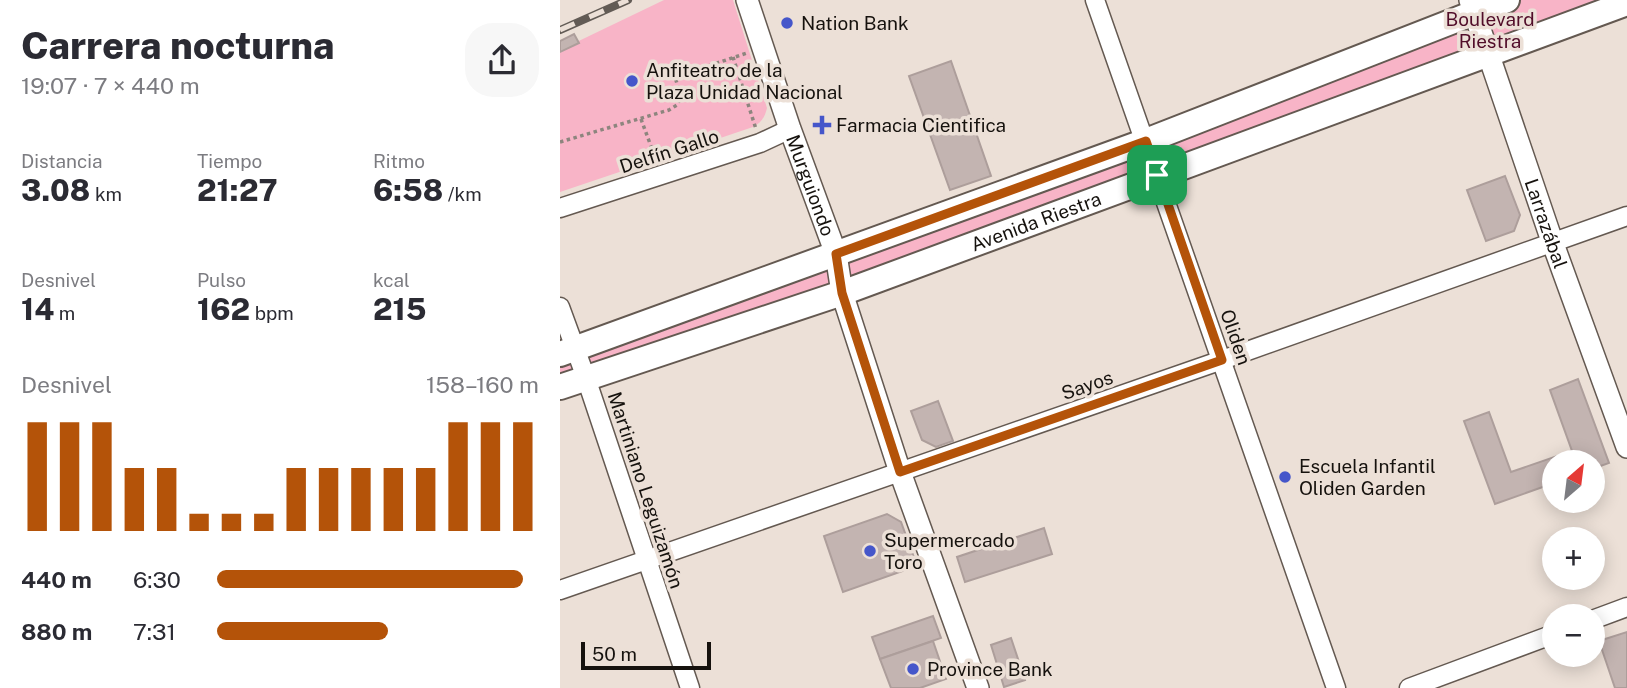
<!DOCTYPE html>
<html lang="es">
<head>
<meta charset="utf-8">
<style>
	:root { --surface:#fff; --page:#f7f7f7; --text:#2b2b33; --muted:#7c7c81; --accent:#b45309 }
	body { margin:0; font-family:"Public Sans",sans-serif; background:var(--page); color:var(--text); height:100vh; display:flex; flex-direction:column; font-size:26px; white-space:nowrap }
	* { box-sizing:border-box; margin:0 }
	p { font-size:23px; color:var(--muted) }
	.icon { flex:none; width:38px; height:38px; fill:none; stroke:currentColor; stroke-width:2; stroke-linecap:round; stroke-linejoin:round }
	.map { position:relative; flex:1; overflow:hidden }
	.sheet { display:flex; flex-direction:column; background:var(--surface); width:560px }
	.sheet>* { flex:none }
	.needle { width:46px; rotate:28deg }
	.buttons { position:absolute; left:982px; top:450px; display:grid; gap:14px }
	.buttons a { display:grid; place-items:center; width:63px; height:63px; border-radius:50%; background:var(--surface); box-shadow:0 4px 18px #0003; font-size:35px }
	.scale { position:absolute; left:21px; bottom:18px; width:130px; box-sizing:border-box; padding-left:7px; border:4px solid #16120e; border-top:0; font-size:19px; line-height:24px; white-space:nowrap; color:#16120e; -webkit-text-stroke:5px #ece0d7; paint-order:stroke }
	.pin { position:absolute; display:grid; place-items:center; width:60px; height:60px; color:#fff; margin:-30px; border-radius:14px; box-shadow:0 4px 10px #0006 }
	.round { display:grid; place-items:center; flex:none; width:74px; height:74px; border-radius:28px; background:var(--page) }
	.head { display:flex; align-items:center; justify-content:space-between; height:119px; padding:0 21px }
	h1 { font-size:38px; font-weight:800; line-height:52px }
	.figures { display:grid; grid-template-columns:repeat(3,1fr); gap:10px; height:119px; padding:7px 21px }
	.figures div { display:grid; align-content:center }
	.figures b { font-size:30px; font-weight:800 }
	.figures small { font-size:19px; font-weight:400 }
	.figures p { font-size:19px }
	.chart { height:196px; padding:14px 21px }
	.chart p { display:flex; justify-content:space-between }
	.chart svg { width:100%; height:126px; margin-top:7px; stroke:var(--accent); stroke-width:6 }
	ul { padding:0 21px; list-style:none; font-size:23px }
	li { display:grid; grid-template-columns:112px 84px 1fr; align-items:center; height:52px }
	li i { height:18px; border-radius:9px; background:var(--accent) }
	main { display:flex; flex:1; min-height:0 }
	.map>svg:first-child { display:block }
	.green { fill:#f8b4c7 }
	.building { fill:#c3b4b1; stroke:#ad9e9b; stroke-width:2 }
	.lines { fill:none; stroke-linecap:round; stroke-linejoin:round }
	.minor-casing { stroke:#645951; stroke-width:21 }
	.tertiary-casing { stroke:#645951; stroke-width:24 }
	.secondary-casing { stroke:#645951; stroke-width:28 }
	.path { stroke:#8d857e; stroke-width:3.5; stroke-dasharray:3.5 3.5; stroke-linecap:butt }
	.minor { stroke:#fff; stroke-width:18 }
	.tertiary { stroke:#fff; stroke-width:21 }
	.secondary { stroke:#fff; stroke-width:24 }
	.rail-casing { stroke:#625b55; stroke-width:8 }
	.rail { stroke:#ece0d7; stroke-width:5; stroke-dasharray:16; stroke-linecap:butt }
	.route-casing { stroke:#fff; stroke-width:14 }
	.route { stroke:#b45309; stroke-width:9 }
	.poi-dot { fill:#4556ca; stroke:#ece0d7; stroke-width:2.5 }
	.labels { text-anchor:middle; stroke-width:7; stroke-linejoin:round; paint-order:stroke }
	.park-label { font-size:19px; fill:#510d29; stroke:#ece0d7 }
	.poi-label { font-size:19px; fill:#16120e; stroke:#ece0d7; text-anchor:start }
	.street-label { font-size:19px; fill:#16120e; stroke:#ece0d7 }
</style>
</head>
<body>
<main>
<section class="sheet">
<div class="head"><div><h1>Carrera nocturna</h1><p>19:07 · 7 × 440 m</p></div><a class="round"><svg class="icon" aria-label="share" viewBox="0 0 24 24"><path d="M12 15V3M7 8l5-5 5 5M5 13v7h14v-7"/></svg></a></div>
<div class="figures">
<div><p>Distancia</p><b>3.08<small> km</small></b></div>
<div><p>Tiempo</p><b>21:27</b></div>
<div><p>Ritmo</p><b>6:58<small> /km</small></b></div>
</div>
<div class="figures">
<div><p>Desnivel</p><b>14<small> m</small></b></div>
<div><p>Pulso</p><b>162<small> bpm</small></b></div>
<div><p>kcal</p><b>215</b></div>
</div>
<div class="chart"><p><span>Desnivel</span>158–160 m</p>
<svg viewBox="0 0 160 44" preserveAspectRatio="none"><path d="M5 44V6M15 44V6M25 44V6M35 44V22M45 44V22M55 44V38M65 44V38M75 44V38M85 44V22M95 44V22M105 44V22M115 44V22M125 44V22M135 44V6M145 44V6M155 44V6"/></svg>
</div>
<ul>
<li><b>440 m</b>6:30<i style="width:95%"></i></li>
<li><b>880 m</b>7:31<i style="width:53%"></i></li>
</ul>
</section>
<div class="map">
<svg width="1067" height="688" viewBox="0 0 1067 688">
	<rect width="100%" height="100%" fill="#ece0d7"/>
	<!-- green -->
	<g class="green">
		<path d="M104 0H173L207 108C205 117 201 123 193 127L0 192V50Z"/>
		<path d="M947 0H1067L0 387V354Z"/>
	</g>
	<!-- building -->
	<g class="building">
		<path d="M14 34 19 43 0 52V41Z"/>
		<path d="M391 61 431 176 390 190 349 76Z"/>
		<path d="M945 176 960 215 954 231 926 241 907 190Z"/>
		<path d="M1018 379 1049 463 1032 469V462H994V483L935 504 904 421 929 412 951 472 1012 451 990 390Z"/>
		<path d="M378 401 393 441 376 447 362 440 351 411Z"/>
		<path d="M327 514 341 522 357 566 283 592 264 536Z"/>
		<path d="M484 528 492 554 405 582 397 557Z"/>
		<path d="M373 616 381 638 320 659 312 637Z"/>
		<path d="M1067 632V688H1055L1039 641Z"/>
		<path d="M451 638 465 680 444 687 431 645Z"/>
		<path d="M373 641 386 679 360 688H331L320 659Z"/>
	</g>
	<g class="lines">
		<!-- minor casing -->
		<g class="minor-casing">
			<g id="minor">
				<path d="M535 0 776 688"/>
				<path d="M0 208 200 143 230 129"/>
				<path d="M0 307 26 378 130 688"/>
				<path d="M0 590 662 360 1067 216"/>
				<path d="M1032 620 1067 607"/>
				<path d="M849 688 994 634"/>
			</g>
		</g>
		<!-- tertiary casing -->
		<g class="tertiary-casing">
			<g id="tertiary">
				<path id="s1" d="M187 0 230 129 276 254 282 293 340 472 418 688"/>
				<path id="s2" d="M910 0 992 241 1067 447"/>
			</g>
		</g>
		<!-- secondary casing -->
		<g class="secondary-casing">
			<g id="secondary">
				<path d="M0 354 586 141 947 0"/>
				<path id="s3" d="M0 387 282 293 1067 3"/>
			</g>
		</g>
		<!-- path -->
		<g class="path">
			<path d="M173 57 196 129"/>
			<path d="M81 119 96 160"/>
			<path d="M0 142 109 110 117 105 121 97 115 77 187 53"/>
		</g>
		<!-- minor -->
		<use href="#minor" class="minor"/>
		<!-- tertiary -->
		<use href="#tertiary" class="tertiary"/>
		<!-- secondary -->
		<use href="#secondary" class="secondary"/>
		<!-- rail casing -->
		<g class="rail-casing">
			<path id="rail" d="M0 30 68 0"/>
		</g>
		<!-- rail -->
		<use href="#rail" class="rail"/>
	</g>
	<g class="lines">
		<!-- route casing -->
		<g class="route-casing">
			<path id="route" d="M586 141 662 360 340 472 282 293 276 254Z"/>
		</g>
		<!-- route -->
		<use href="#route" class="route"/>
	</g>
	<!-- markers -->
	<g class="poi-dot">
		<circle cx="227" cy="23" r="7"/>
		<circle cx="72" cy="81" r="7"/>
		<path d="M258.5 114.5h7v7h7v7h-7v7h-7v-7h-7v-7h7z"/>
		<circle cx="725" cy="477" r="7"/>
		<circle cx="310" cy="551" r="7"/>
		<circle cx="353" cy="669" r="7"/>
	</g>
	<g class="labels">
		<!-- park labels -->
		<g class="park-label">
			<text x="930" y="26">Boulevard<tspan x="930" dy="22">Riestra</tspan></text>
		</g>
		<!-- poi labels -->
		<g class="poi-label">
			<text x="241" y="30">Nation Bank</text>
			<text x="86" y="77">Anfiteatro de la<tspan x="86" dy="22">Plaza Unidad Nacional</tspan></text>
			<text x="276" y="132">Farmacia Cientifica</text>
			<text x="739" y="473">Escuela Infantil<tspan x="739" dy="22">Oliden Garden</tspan></text>
			<text x="324" y="547">Supermercado<tspan x="324" dy="22">Toro</tspan></text>
			<text x="367" y="676">Province Bank</text>
		</g>
		<!-- street labels -->
		<g class="street-label">
			<text transform="translate(109 151) rotate(-18)" y="7">Delfín Gallo</text>
			<text dy="7" stroke="none"><textPath href="#s1" startOffset="196">Murguiondo</textPath></text>
			<text dy="7" stroke="none"><textPath href="#s3" startOffset="504">Avenida Riestra</textPath></text>
			<text dy="7" stroke="none"><textPath href="#s2" startOffset="236">Larrazábal</textPath></text>
			<text transform="translate(676 337) rotate(71)" y="7">Oliden</text>
			<text transform="translate(527 385) rotate(-19)" y="7">Sayos</text>
			<text transform="translate(86 490) rotate(72)" y="7">Martiniano Leguizamón</text>
		</g>
	</g>
</svg>
<div class="buttons">
<a><svg class="needle" viewBox="-14 -14 28 28"><path d="M0-13l5 13h-10z" fill="#e53935"/><path d="M0 13l5-13h-10z" fill="#7c7c81"/></svg></a>
<a>+</a>
<a>−</a>
</div>
<div class="scale">50 m</div>
<div class="pin" style="left:597px;top:175px;background:#1e9e55"><svg class="icon" aria-label="arrive" viewBox="0 0 24 24"><path d="M6 21V4h12l-3 4 3 4H6"/></svg></div>
</div>
</main>
</body>
</html>
